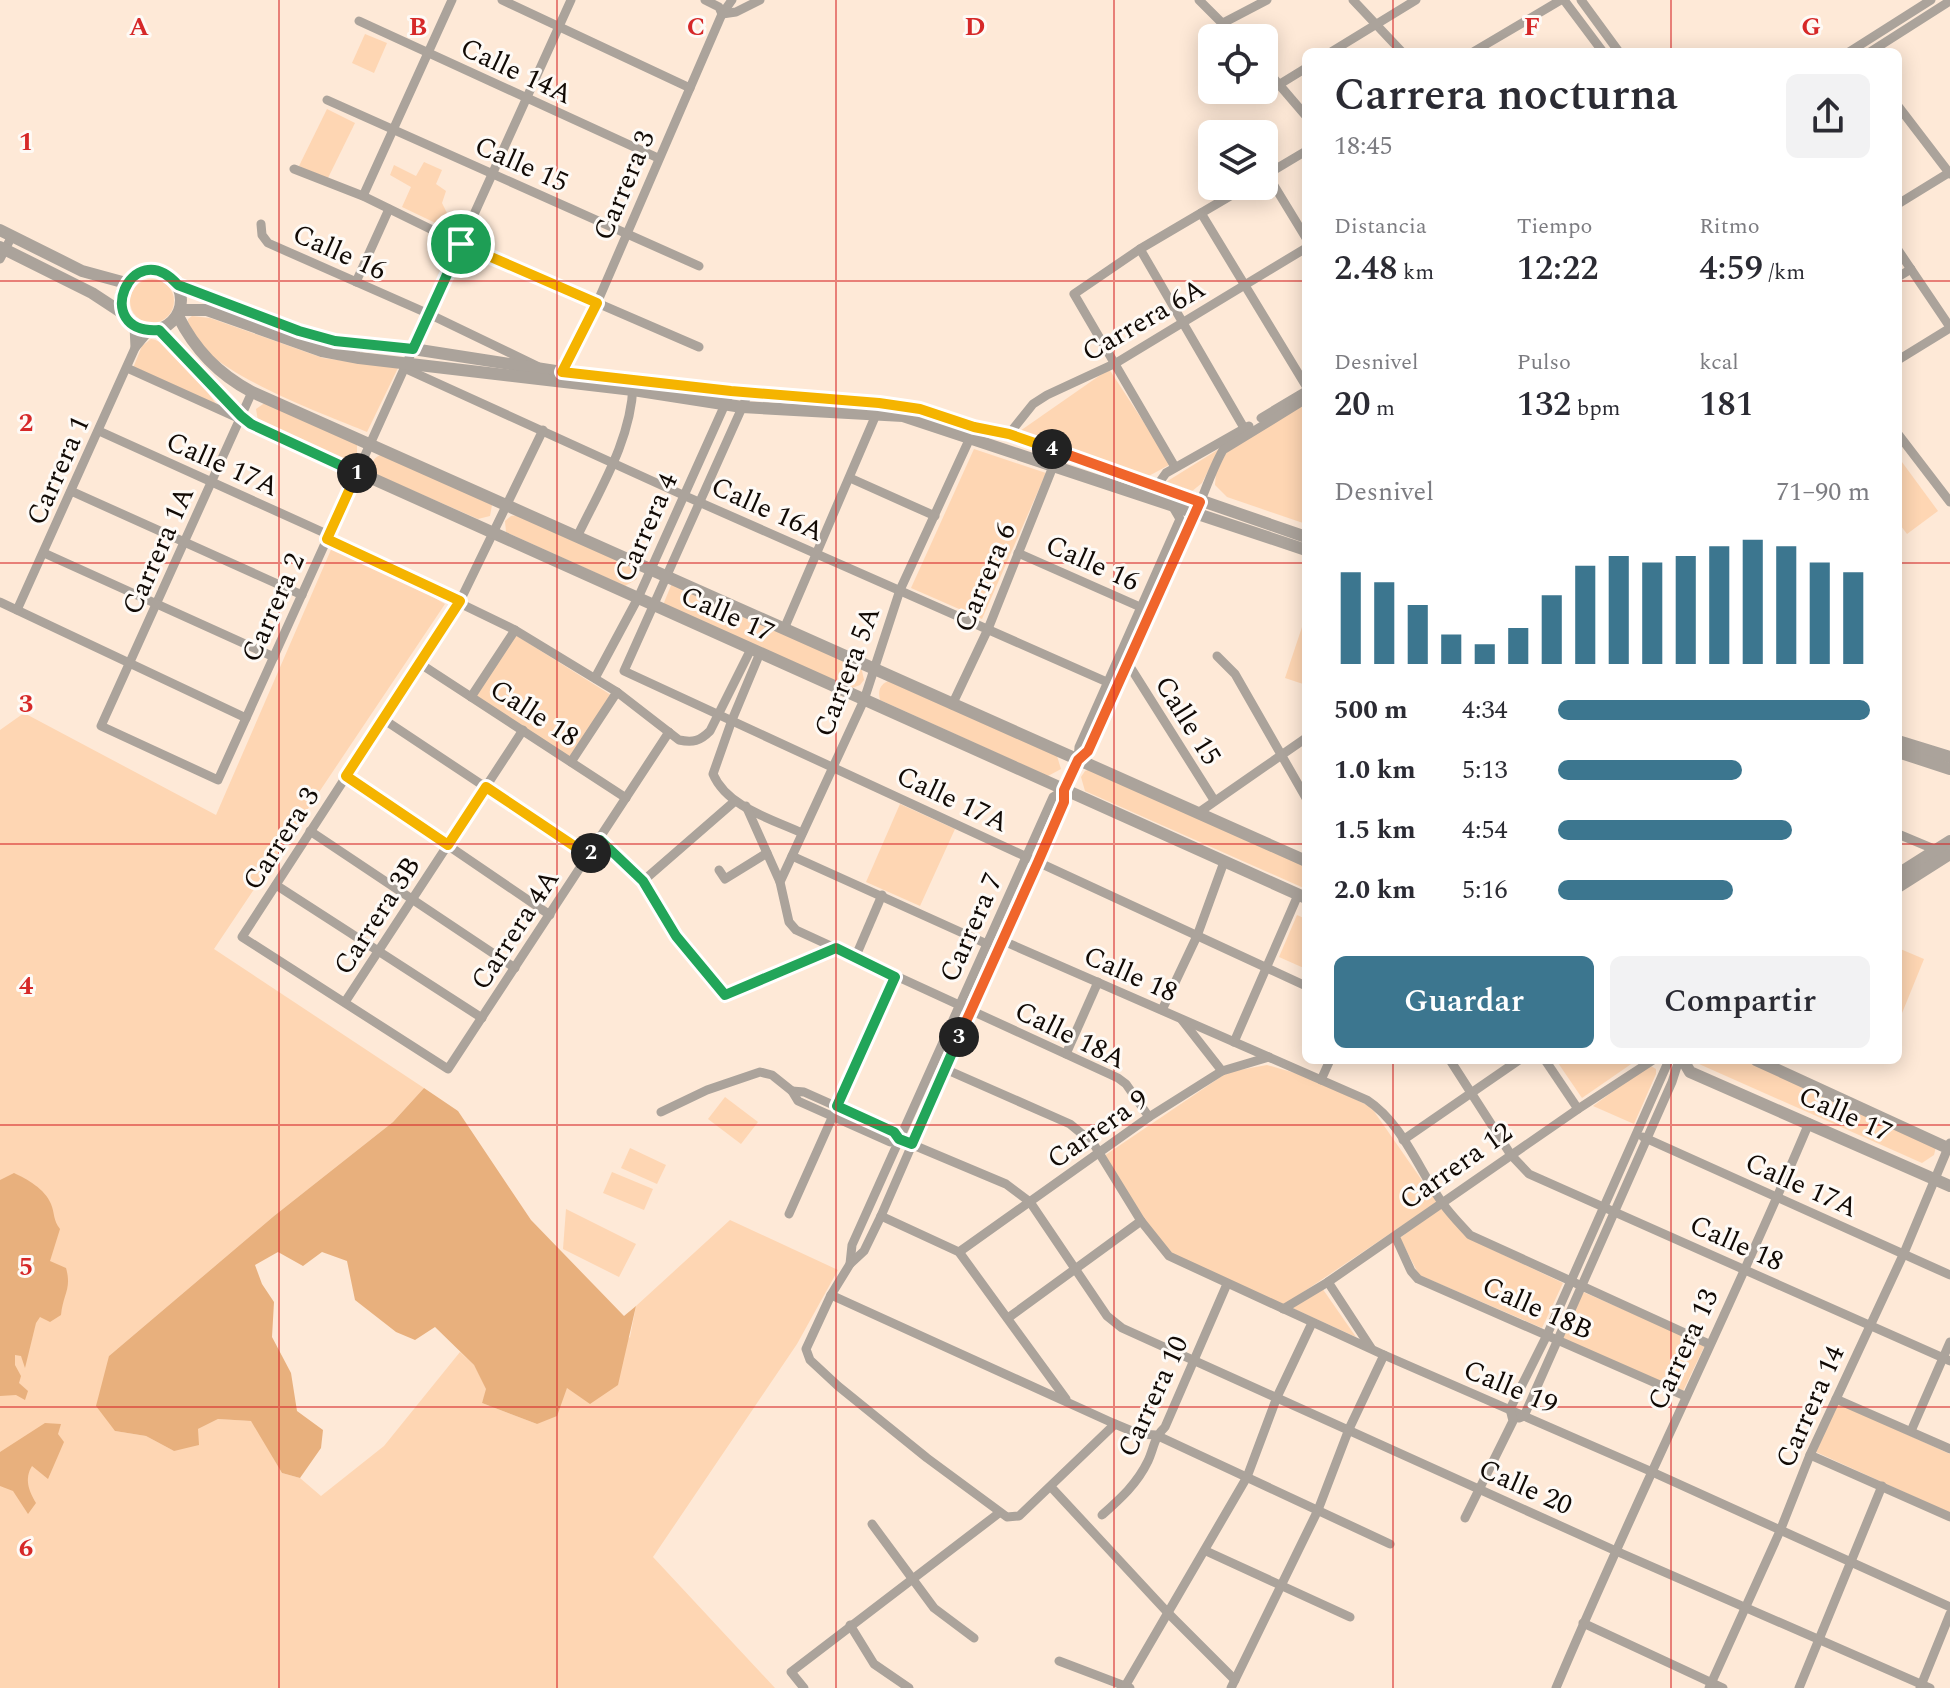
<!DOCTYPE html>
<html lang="es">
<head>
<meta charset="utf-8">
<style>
	:root { --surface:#fff; --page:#f2f2f3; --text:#2b2b33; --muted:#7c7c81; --accent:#3c768f }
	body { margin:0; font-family:Spectral,serif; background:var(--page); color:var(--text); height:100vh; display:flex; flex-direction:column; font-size:30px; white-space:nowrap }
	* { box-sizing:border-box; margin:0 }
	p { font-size:26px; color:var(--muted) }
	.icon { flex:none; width:44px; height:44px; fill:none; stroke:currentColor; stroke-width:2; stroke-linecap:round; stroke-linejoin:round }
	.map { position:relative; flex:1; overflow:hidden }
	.details { position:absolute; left:1302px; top:48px; width:600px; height:1016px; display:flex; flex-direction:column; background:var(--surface); border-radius:12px; box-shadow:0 4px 20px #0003 }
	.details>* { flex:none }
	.fabs { position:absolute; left:1198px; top:24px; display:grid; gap:16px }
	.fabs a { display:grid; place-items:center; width:80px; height:80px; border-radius:12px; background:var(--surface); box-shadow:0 4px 20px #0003; font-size:40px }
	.pin { position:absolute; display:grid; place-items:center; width:68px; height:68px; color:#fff; margin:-34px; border:4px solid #fff; border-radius:50%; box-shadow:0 2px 8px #0007 }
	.km { position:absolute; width:40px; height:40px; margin:-20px; border-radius:50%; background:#222; color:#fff; font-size:22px; line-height:40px; text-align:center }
	.round { display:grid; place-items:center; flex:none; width:84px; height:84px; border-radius:12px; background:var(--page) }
	.head { display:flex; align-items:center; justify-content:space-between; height:136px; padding:0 32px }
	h1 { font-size:44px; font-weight:600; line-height:60px }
	.figures { display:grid; grid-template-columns:repeat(3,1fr); gap:12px; height:136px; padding:8px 32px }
	.figures div { display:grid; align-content:center }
	.figures b { font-size:34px; font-weight:600 }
	.figures small { font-size:22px; font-weight:400 }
	.figures p { font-size:22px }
	.chart { height:224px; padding:16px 32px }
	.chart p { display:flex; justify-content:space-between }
	.chart svg { width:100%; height:144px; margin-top:8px; stroke:var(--accent); stroke-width:6 }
	.button { display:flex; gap:16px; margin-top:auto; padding:16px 32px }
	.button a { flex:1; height:92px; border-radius:12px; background:var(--accent); color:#fff; font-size:32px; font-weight:600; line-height:92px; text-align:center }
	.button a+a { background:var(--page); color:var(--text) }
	ul { padding:0 32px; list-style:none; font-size:26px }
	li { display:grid; grid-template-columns:128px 96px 1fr; align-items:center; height:60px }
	li i { height:20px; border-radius:10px; background:var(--accent) }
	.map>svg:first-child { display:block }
	.green { fill:#fed6b3 }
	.forest { fill:#e8b07d }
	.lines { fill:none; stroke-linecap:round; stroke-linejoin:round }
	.minor { stroke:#aba39b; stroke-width:9 }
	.tertiary { stroke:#aba39b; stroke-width:12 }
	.split-1-casing { stroke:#fff; stroke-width:16 }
	.split-2-casing { stroke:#fff; stroke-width:16 }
	.split-3-casing { stroke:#fff; stroke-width:16 }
	.split-4-casing { stroke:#fff; stroke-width:16 }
	.split-5-casing { stroke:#fff; stroke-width:16 }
	.split-1 { stroke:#22a559; stroke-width:10 }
	.split-2 { stroke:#f5b400; stroke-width:10 }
	.split-3 { stroke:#22a559; stroke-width:10 }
	.split-4 { stroke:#f0652b; stroke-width:10 }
	.split-5 { stroke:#f5b400; stroke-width:10 }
	.grid { fill:none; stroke:#d62828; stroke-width:2; stroke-opacity:0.55 }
	.labels { text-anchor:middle; stroke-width:6; stroke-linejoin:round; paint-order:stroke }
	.street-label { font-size:28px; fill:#110a05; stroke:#fefaf6 }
	.grid-label { font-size:26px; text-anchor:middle; font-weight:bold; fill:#d62828; stroke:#fefaf6; stroke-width:6; stroke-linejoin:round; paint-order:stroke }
</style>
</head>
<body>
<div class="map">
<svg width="1950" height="1688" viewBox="0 0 1950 1688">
	<rect width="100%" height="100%" fill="#fee9d7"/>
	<!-- green -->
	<g class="green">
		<path d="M365 34 387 43 374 73 352 63Z"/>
		<path d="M327 109 355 123 327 180 299 166Z"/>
		<path d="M424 162 442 170 436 184 446 191 442 203 451 221 446 228 402 207 411 187 390 175 394 165 416 176Z"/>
		<circle cx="152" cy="301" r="22"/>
		<path d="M192 316 210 318 323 358 398 368 367 432C330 416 186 366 188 319Z"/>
		<path d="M151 339C174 342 203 387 217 405L133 368 142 346Z"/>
		<path d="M1109 369 1171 464 1145 478 1020 431Z"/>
		<path d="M266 402 357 443V454L353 459 345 462 258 421 256 409Z"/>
		<path d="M1306 403V524L1227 497 1215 485 1216 472 1228 450Z"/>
		<path d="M974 449 1046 473 982 619 911 588Z"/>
		<path d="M1219 449 1202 483 1191 492 1166 482Z"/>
		<path d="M384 454 492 505 490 516 478 519 375 474C370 464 373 456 384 454Z"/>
		<path d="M1899 458 1938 511 1907 534 1898 522Z"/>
		<path d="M518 515 634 566 637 579 625 586 506 532 505 521 511 516Z"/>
		<path d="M333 545 382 567 445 604 214 949 424 1088 393 1122 274 1216 109 1356 115 1431 146 1436 174 1451 198 1429 218 1419 252 1421 282 1473 300 1478 321 1496 384 1446 460 1352 474 1365 487 1389 482 1403 537 1424 567 1388 630 1337 636 1306 730 1220 838 1270 797 1344 653 1557 775 1688H0V730L24 713 216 815Z"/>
		<path d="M672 583 861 666 864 680 860 685 852 688 663 605Z"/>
		<path d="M1306 615V685L1285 678Z"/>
		<path d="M514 634 611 695 570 758 474 696Z"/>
		<path d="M888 681 1057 756 1061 769 1048 776 880 700C878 692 879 685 888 681Z"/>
		<path d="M1093 768 1306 862V889L1085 791 1081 777 1085 771Z"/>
		<path d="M900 804 955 829 920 906 866 882Z"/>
		<path d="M1297 915 1306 919V969L1279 957Z"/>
		<path d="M1898 948 1924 959 1898 1023Z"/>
		<path d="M1556 1060H1637L1582 1098Z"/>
		<path d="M1690 1060H1751L1936 1147 1934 1155 1922 1163Z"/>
		<path d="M1267 1065 1312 1078 1371 1107 1437 1202 1284 1305 1171 1253 1143 1218 1104 1156 1228 1072Z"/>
		<path d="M1649 1065 1656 1069V1074L1634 1124 1593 1106Z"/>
		<path d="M725 1097 758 1122 741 1144 708 1119Z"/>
		<path d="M630 1148 666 1165 657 1184 621 1168Z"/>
		<path d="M612 1172 653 1189 644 1210 603 1193Z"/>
		<path d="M1441 1207 1468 1238 1563 1283 1542 1328 1419 1275 1400 1238Z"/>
		<path d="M566 1209 636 1244 619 1277 563 1249Z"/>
		<path d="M1322 1288 1356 1337 1292 1308Z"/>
		<path d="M1581 1291 1705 1345 1683 1391 1561 1338Z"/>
		<path d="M1838 1403 1950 1454V1513L1816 1452Z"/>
	</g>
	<!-- forest -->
	<g class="forest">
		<path d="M424 1088 458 1111 531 1220 624 1316 636 1306 618 1385 590 1404 567 1388 557 1416 537 1424 482 1403 486 1389 474 1365 435 1327 415 1340 396 1332 355 1300 347 1261 322 1252 303 1266 278 1252 255 1265 262 1284 274 1302 272 1337 291 1373 297 1411 323 1430 321 1448 300 1478 282 1473 251 1421 218 1419 198 1429 199 1445 174 1451 146 1436 115 1431 96 1406 109 1356 274 1216 393 1122Z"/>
		<path d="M14 1173C27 1179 45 1189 51 1204 55 1214 53 1220 60 1229L50 1261 66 1268C72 1289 63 1294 61 1315L50 1322 40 1317 36 1323 25 1368 21 1356 15 1355V1365L21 1376 19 1383 28 1391 25 1400 16 1395 0 1396V1180Z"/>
		<path d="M45 1423 61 1424 58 1434 64 1442 48 1479 32 1466C24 1479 29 1491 36 1503L28 1514 13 1491 0 1486V1452Z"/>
	</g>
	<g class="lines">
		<!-- minor -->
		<g class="minor">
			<path d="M502 0 690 88"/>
			<path d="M705 0 719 7 722 14"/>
			<path d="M1199 0 1237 38"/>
			<path d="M1353 0 1402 52"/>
			<path d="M1564 0 1603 52"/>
			<path d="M1581 0 1619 52"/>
			<path d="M722 14 736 12 760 0"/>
			<path d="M359 21 658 158"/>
			<path d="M1223 23 1267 0"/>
			<path d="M1331 52 1416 0"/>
			<path d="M1473 52 1561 0"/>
			<path d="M1849 52 1931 0"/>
			<path d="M1870 52 1950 1"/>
			<path d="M1264 67 1306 116"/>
			<path d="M1280 84 1306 68"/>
			<path d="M327 100 699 266"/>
			<path d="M1898 106 1950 174"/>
			<path d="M294 169 363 196 461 244 699 347"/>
			<path d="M1267 174 1306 238"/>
			<path d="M1264 176 1306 151"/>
			<path d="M363 196 452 0"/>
			<path d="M1898 204 1950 172"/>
			<path d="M1201 213 1306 386"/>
			<path d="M261 224 262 235 268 243 429 314 537 366"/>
			<path d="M1140 249 1247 433"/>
			<path d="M1898 250 1950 327"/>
			<path d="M0 259 12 236"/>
			<path d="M1898 277 1911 269"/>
			<path d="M356 282 389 209"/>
			<path d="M134 325 135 348"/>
			<path d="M1898 360 1950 328"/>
			<path d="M127 368 240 419"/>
			<path d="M404 368 683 495 1116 686"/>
			<path d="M560 374 597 303 722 14 732 0"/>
			<path d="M252 392 101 726 218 780 571 0"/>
			<path d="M749 392 624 671 1306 986"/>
			<path d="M1261 418 1306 391"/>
			<path d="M543 430 460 601 242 937 448 1069 669 732"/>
			<path d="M99 431 329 535"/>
			<path d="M1009 434 1033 404 1047 395 1116 363 1306 248"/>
			<path d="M1898 434 1950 502"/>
			<path d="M970 438 900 590 864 700 780 882 789 922 796 930 1118 1078 1126 1084 1149 1117"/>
			<path d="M1175 467 1074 294 1140 249 1247 186"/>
			<path d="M850 478 935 516"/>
			<path d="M1160 490 1161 480 1166 473 1249 426"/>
			<path d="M71 491 302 595"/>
			<path d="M577 537C600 489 631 440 633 386"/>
			<path d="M327 539 515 630 617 692 679 740C693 743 700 741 710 731L751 649"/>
			<path d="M44 553 274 657"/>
			<path d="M1018 553 1147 610"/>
			<path d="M0 602 246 718"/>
			<path d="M17 610 135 348 149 331"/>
			<path d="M784 629 878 410"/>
			<path d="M760 653 732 720 713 774C727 807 772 819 802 833"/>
			<path d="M1217 656 1235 674 1306 798"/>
			<path d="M1127 662 1214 800"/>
			<path d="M419 663 626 798"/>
			<path d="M595 678 638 598 731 391"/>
			<path d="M471 697 515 630"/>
			<path d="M952 705 988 629 1054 464"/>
			<path d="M383 719 589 856"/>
			<path d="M1078 760 1079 747 1180 519 1173 507"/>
			<path d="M571 762 617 692"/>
			<path d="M346 776 550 915"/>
			<path d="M746 806 780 882"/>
			<path d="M1198 813 1306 738"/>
			<path d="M310 831 515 968"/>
			<path d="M1898 834 1941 852"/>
			<path d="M600 840 643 881 676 936 725 995 836 948"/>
			<path d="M792 856 987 944"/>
			<path d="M719 870 725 879 767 853"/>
			<path d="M643 881 735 801"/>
			<path d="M276 885 482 1018"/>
			<path d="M1001 940 1367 1100C1402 1123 1418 1168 1441 1201 1449 1213 1460 1224 1470 1235L1709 1344"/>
			<path d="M855 958 882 895"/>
			<path d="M345 1002 523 730"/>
			<path d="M1162 1010 1197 936 1224 862"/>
			<path d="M1182 1020 1222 1071"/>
			<path d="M1234 1042 1298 895"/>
			<path d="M1066 1054 1098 982"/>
			<path d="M1450 1060 1511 1155 1529 1174 1950 1361"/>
			<path d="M1545 1060 1578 1109"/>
			<path d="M945 1069 1070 1124 1093 1143 1141 1221 1169 1256 1384 1355 1650 1471 1950 1607"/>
			<path d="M1321 1080 1330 1060"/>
			<path d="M792 1091 804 1092 894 1132 899 1139 1006 1184 1030 1202 1107 1316 1122 1328 1616 1551 1930 1688"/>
			<path d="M661 1112 707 1090 760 1072 772 1075 792 1091 798 1101 890 1142 899 1139"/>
			<path d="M1643 1137 1950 1275"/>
			<path d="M1403 1140 1519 1060"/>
			<path d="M789 1214 895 977"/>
			<path d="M881 1216 959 1252 1066 1399"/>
			<path d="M1395 1236 1411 1271 1418 1279 1685 1396"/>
			<path d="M959 1252 1149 1117 1222 1071 1269 1057"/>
			<path d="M850 1264 852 1245 1053 797 1064 790"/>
			<path d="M1328 1282 1371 1348"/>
			<path d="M831 1295 1115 1424 1139 1434 1156 1435 1390 1544"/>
			<path d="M1283 1309 1328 1282 1578 1109 1653 1060"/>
			<path d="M1008 1318 1141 1221"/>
			<path d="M1836 1399 1950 1449"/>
			<path d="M1519 1418 1524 1416 1672 1082 1679 1060"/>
			<path d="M1115 1424 1019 1516 1007 1517 927 1458 838 1386 810 1360 806 1349 831 1295 850 1264 864 1251 881 1216 1001 940 1038 862 1064 802V790L1078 760 1088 751C1122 672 1159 595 1194 517 1204 495 1211 471 1223 450L1306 399"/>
			<path d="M1911 1431 1950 1342"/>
			<path d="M1810 1455 1950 1517"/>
			<path d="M1051 1487 1169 1614 1235 1680"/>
			<path d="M1102 1515C1120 1499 1137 1484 1148 1461 1154 1448 1154 1437 1165 1427L1227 1284"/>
			<path d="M1465 1518 1513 1421 1510 1409 1547 1335 1669 1060"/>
			<path d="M872 1524 934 1608 974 1638"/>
			<path d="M1206 1551 1350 1617"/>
			<path d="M1583 1623 1723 1688"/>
			<path d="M850 1625 874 1664 909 1688"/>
			<path d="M1059 1661 1130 1688"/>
			<path d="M804 1688 791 1672 999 1513"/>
			<path d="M1124 1688 1247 1477 1277 1397 1312 1323"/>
			<path d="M1231 1688 1318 1510 1349 1429 1384 1355"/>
			<path d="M1556 1688C1636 1498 1729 1313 1809 1123"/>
			<path d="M1709 1688 1780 1531 1810 1455 1904 1253 1950 1143"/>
			<path d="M1799 1688 1882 1486"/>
			<path d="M1920 1688 1950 1614"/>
		</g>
		<!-- tertiary -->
		<g class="tertiary">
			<path d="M0 230 82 271 126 283"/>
			<path d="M0 247 92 293 124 314"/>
			<circle cx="151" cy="300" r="30"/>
			<path d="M178 285 299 331 353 345 413 349 562 372 731 391 879 403 920 409 974 427 1009 434 1306 537"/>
			<path d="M180 310H207L322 351 359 358 633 390 742 407 903 416 1306 550"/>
			<path d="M178 316C195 350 218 374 252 392L1306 861"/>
			<path d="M159 330 228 404 251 424 1306 898"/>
			<path d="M1898 741 1950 757"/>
			<path d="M1898 752 1950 769"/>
			<path d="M1898 874 1950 841"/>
			<path d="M1898 887 1950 854"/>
			<path d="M1683 1060 1690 1072 1950 1186"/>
			<path d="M1756 1060 1950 1149"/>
		</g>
	</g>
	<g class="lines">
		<!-- split-1 casing -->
		<g class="split-1-casing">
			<path id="split-1" d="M357 473 251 424 241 416 159 330C89 335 131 232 178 285L299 331 335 341 413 349 461 244"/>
		</g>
		<!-- split-2 casing -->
		<g class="split-2-casing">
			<path id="split-2" d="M357 473 327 539 460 601 346 776 448 845 486 787 589 856 591 853"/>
		</g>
		<!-- split-3 casing -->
		<g class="split-3-casing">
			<path id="split-3" d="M591 853 600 840 643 881 676 936 725 995 836 948 895 977 837 1106 894 1132 899 1139 912 1144 959 1037"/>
		</g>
		<!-- split-4 casing -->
		<g class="split-4-casing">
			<path id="split-4" d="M959 1037 1038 862 1064 802V790L1078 760 1088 751 1200 502 1052 449"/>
		</g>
		<!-- split-5 casing -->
		<g class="split-5-casing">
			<path id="split-5" d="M461 244 597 303 562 372 731 391 879 403 920 409 974 427 1009 434 1052 449"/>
		</g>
		<!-- split-1 -->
		<use href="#split-1" class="split-1"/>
		<!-- split-2 -->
		<use href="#split-2" class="split-2"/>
		<!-- split-3 -->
		<use href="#split-3" class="split-3"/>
		<!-- split-4 -->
		<use href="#split-4" class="split-4"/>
		<!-- split-5 -->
		<use href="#split-5" class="split-5"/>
	</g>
	<!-- grid -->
	<path class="grid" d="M279 0V1688M557 0V1688M836 0V1688M1114 0V1688M1393 0V52M1671 0V52M0 281H1306M1898 281H1950M0 563H1306M1898 563H1950M0 844H1306M1898 844H1950M1393 1060V1688M1671 1060V1688M0 1125H1950M0 1407H1950"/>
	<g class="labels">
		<!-- street labels -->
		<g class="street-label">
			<text transform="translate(517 70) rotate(25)" y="10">Calle 14A</text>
			<text transform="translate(522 163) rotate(24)" y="10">Calle 15</text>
			<text transform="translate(623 185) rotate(-67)" y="10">Carrera 3</text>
			<text transform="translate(340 251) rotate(24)" y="10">Calle 16</text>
			<text transform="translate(1143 319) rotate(-30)" y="10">Carrera 6A</text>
			<text transform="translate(223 463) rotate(24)" y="10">Calle 17A</text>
			<text transform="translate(57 470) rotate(-66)" y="10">Carrera 1</text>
			<text transform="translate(768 508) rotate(24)" y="10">Calle 16A</text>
			<text transform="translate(645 527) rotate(-66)" y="10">Carrera 4</text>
			<text transform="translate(157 550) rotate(-66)" y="10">Carrera 1A</text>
			<text transform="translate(1093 562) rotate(24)" y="10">Calle 16</text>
			<text transform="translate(984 577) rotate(-67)" y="10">Carrera 6</text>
			<text transform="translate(272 607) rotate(-66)" y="10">Carrera 2</text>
			<text transform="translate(728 613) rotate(24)" y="10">Calle 17</text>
			<text transform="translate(846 671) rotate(-69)" y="10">Carrera 5A</text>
			<text transform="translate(535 712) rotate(33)" y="10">Calle 18</text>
			<text transform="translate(1189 720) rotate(58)" y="10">Calle 15</text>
			<text transform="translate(953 798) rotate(25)" y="10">Calle 17A</text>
			<text transform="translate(280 838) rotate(-57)" y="10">Carrera 3</text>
			<text transform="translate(376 915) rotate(-57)" y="10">Carrera 3B</text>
			<text transform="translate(970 927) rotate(-66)" y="10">Carrera 7</text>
			<text transform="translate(514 929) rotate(-57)" y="10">Carrera 4A</text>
			<text transform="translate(1131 973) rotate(24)" y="10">Calle 18</text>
			<text transform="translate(1071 1034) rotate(26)" y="10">Calle 18A</text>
			<text transform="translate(1846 1113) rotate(24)" y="10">Calle 17</text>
			<text transform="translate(1097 1128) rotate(-35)" y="10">Carrera 9</text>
			<text transform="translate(1455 1165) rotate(-35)" y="10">Carrera 12</text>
			<text transform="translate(1802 1184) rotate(24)" y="10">Calle 17A</text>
			<text transform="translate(1737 1242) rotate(24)" y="10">Calle 18</text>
			<text transform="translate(1538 1307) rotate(24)" y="10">Calle 18B</text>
			<text transform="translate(1682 1349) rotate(-65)" y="10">Carrera 13</text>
			<text transform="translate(1511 1386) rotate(23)" y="10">Calle 19</text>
			<text transform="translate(1152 1396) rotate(-65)" y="10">Carrera 10</text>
			<text transform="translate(1809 1406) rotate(-66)" y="10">Carrera 14</text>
			<text transform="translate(1526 1486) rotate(24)" y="10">Calle 20</text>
		</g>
	</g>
	<g class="grid-label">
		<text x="139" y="35">A</text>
		<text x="418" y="35">B</text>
		<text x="696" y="35">C</text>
		<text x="975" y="35">D</text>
		<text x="1532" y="35">F</text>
		<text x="1811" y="35">G</text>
		<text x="26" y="150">1</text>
		<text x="26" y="431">2</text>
		<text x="26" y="712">3</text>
		<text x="26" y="994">4</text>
		<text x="26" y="1275">5</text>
		<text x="26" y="1556">6</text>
	</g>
</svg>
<div class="fabs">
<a><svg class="icon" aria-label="locate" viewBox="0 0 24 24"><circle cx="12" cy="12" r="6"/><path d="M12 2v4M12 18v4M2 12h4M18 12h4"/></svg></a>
<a><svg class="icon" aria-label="layers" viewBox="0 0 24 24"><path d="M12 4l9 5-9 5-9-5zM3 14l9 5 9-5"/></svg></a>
</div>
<div class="pin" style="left:461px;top:244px;background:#1e9e55"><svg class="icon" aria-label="arrive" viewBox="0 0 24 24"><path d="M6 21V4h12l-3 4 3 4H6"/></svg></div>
<b class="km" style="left:357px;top:473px">1</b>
<b class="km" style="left:591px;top:853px">2</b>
<b class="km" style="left:959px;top:1037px">3</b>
<b class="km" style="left:1052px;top:449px">4</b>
<section class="details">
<div class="head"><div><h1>Carrera nocturna</h1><p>18:45</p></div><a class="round"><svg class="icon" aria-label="share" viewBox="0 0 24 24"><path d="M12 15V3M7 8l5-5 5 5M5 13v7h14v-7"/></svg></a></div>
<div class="figures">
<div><p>Distancia</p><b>2.48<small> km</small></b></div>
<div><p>Tiempo</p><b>12:22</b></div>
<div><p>Ritmo</p><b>4:59<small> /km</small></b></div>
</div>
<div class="figures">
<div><p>Desnivel</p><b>20<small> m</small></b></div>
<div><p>Pulso</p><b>132<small> bpm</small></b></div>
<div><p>kcal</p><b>181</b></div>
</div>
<div class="chart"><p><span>Desnivel</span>71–90 m</p>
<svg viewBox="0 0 160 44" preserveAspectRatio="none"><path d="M5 44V16M15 44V19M25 44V26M35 44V35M45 44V38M55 44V33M65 44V23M75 44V14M85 44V11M95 44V13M105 44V11M115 44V8M125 44V6M135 44V8M145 44V13M155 44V16"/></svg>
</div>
<ul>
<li><b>500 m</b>4:34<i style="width:100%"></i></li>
<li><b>1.0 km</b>5:13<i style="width:59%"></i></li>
<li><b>1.5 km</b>4:54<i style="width:75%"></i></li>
<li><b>2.0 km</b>5:16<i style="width:56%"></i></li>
</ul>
<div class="button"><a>Guardar</a><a>Compartir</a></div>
</section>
</div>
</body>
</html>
